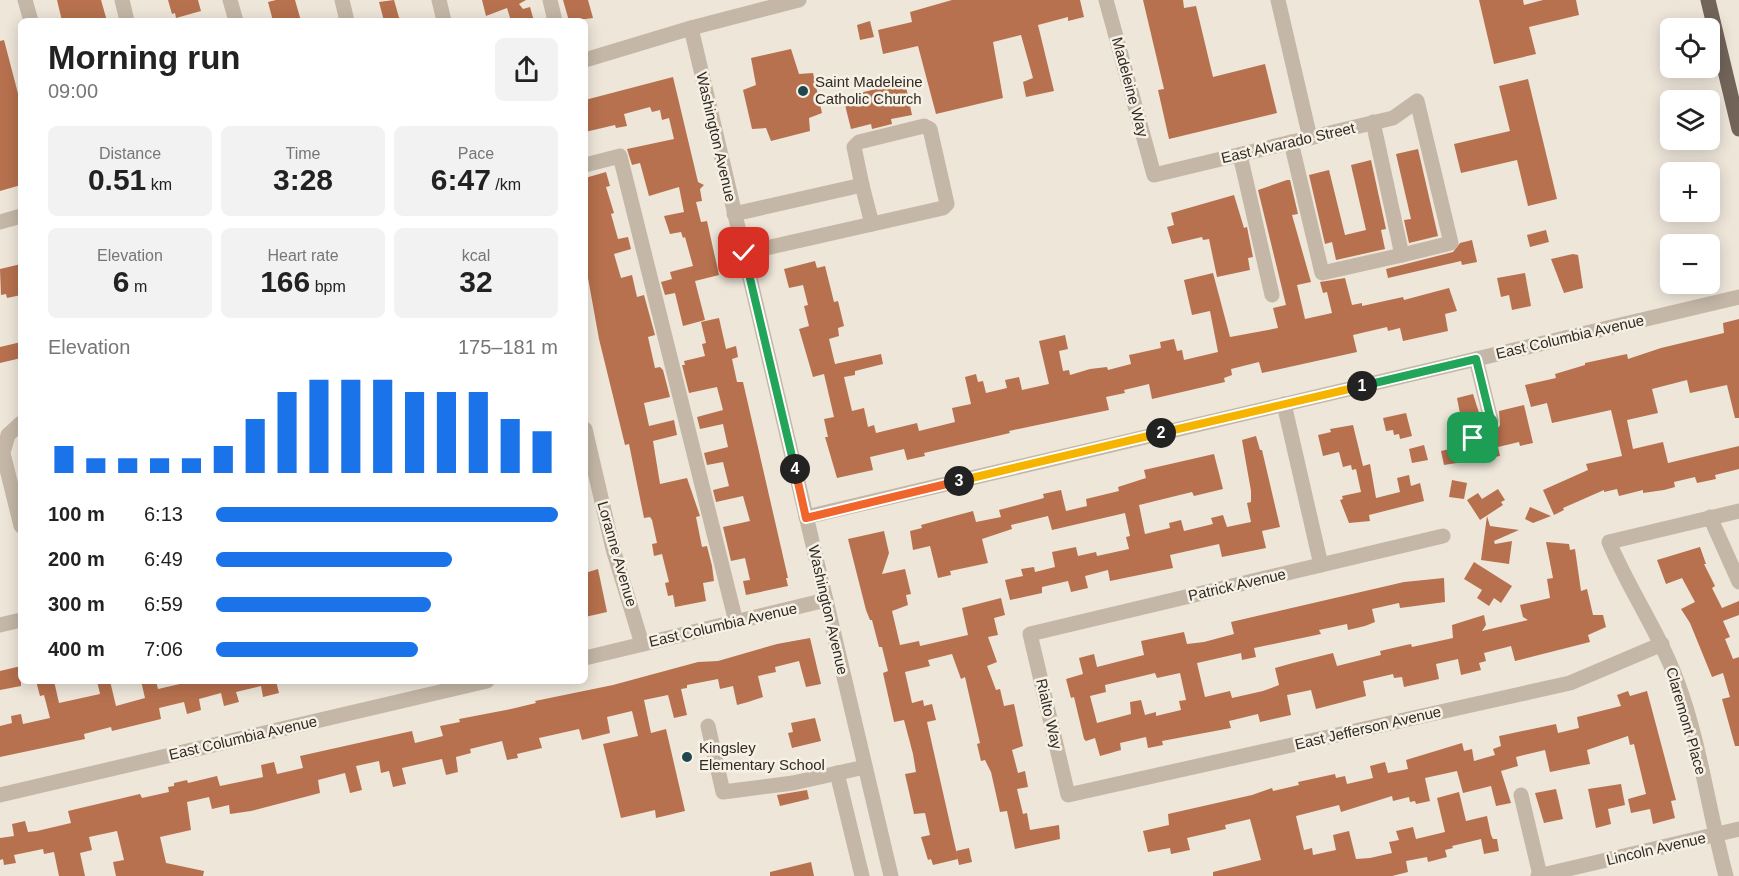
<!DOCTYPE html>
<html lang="en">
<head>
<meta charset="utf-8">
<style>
	:root { --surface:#fff; --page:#f2f2f2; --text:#222; --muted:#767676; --accent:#1a73e8 }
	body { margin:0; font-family:Helvetica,sans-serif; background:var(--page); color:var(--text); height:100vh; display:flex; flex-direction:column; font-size:22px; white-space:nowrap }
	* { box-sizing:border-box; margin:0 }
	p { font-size:20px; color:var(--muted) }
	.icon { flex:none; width:33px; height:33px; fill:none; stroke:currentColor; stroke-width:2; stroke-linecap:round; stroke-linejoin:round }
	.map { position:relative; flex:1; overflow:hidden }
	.side { position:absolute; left:18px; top:18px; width:570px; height:666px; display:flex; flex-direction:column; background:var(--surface); border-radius:9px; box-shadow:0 3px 15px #0003 }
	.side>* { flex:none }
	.controls { position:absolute; left:1660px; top:18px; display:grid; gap:12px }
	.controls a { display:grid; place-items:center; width:60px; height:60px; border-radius:9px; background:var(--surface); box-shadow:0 3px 15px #0003; font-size:30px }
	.pin { position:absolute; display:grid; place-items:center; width:51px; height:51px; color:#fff; margin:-26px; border-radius:12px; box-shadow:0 3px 9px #0006 }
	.km { position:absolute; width:30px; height:30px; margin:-15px; border-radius:50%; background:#222; color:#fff; font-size:16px; line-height:30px; text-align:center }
	.round { display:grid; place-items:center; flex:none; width:63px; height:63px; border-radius:9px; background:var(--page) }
	.overview { display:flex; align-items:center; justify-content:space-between; height:102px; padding:0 30px }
	h1 { font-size:33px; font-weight:800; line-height:45px }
	.metrics { display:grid; grid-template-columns:repeat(3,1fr); gap:9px; height:102px; padding:6px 30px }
	.metrics div { display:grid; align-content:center; border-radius:9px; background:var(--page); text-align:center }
	.metrics b { font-size:30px; font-weight:800 }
	.metrics small { font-size:16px; font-weight:400 }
	.metrics p { font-size:16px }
	.chart { height:168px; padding:12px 30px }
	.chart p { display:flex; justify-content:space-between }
	.chart svg { width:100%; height:108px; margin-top:6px; stroke:var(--accent); stroke-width:6 }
	ul { padding:0 30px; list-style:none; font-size:20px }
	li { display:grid; grid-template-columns:96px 72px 1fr; align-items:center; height:45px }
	li i { height:15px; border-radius:8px; background:var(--accent) }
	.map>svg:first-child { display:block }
	.building { fill:#b7714e; fill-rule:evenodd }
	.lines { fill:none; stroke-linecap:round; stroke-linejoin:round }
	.minor { stroke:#c4b7a7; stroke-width:15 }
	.major { stroke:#726459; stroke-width:15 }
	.split-1-casing { stroke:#fff; stroke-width:12 }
	.split-2-casing { stroke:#fff; stroke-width:12 }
	.split-3-casing { stroke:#fff; stroke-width:12 }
	.split-4-casing { stroke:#fff; stroke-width:12 }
	.split-5-casing { stroke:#fff; stroke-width:12 }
	.split-1 { stroke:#22a559; stroke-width:8 }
	.split-2 { stroke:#f5b400; stroke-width:8 }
	.split-3 { stroke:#f5b400; stroke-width:8 }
	.split-4 { stroke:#f0652b; stroke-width:8 }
	.split-5 { stroke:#22a559; stroke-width:8 }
	.poi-dot { fill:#21474e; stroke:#f6f0e5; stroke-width:2 }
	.labels { text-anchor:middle; stroke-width:5; stroke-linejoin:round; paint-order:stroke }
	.poi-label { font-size:15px; fill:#312b26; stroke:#f6f0e5; text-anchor:start }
	.street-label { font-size:15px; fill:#312b26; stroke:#f6f0e5 }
</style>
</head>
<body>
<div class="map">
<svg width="1739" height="876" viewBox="0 0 1739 876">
	<rect width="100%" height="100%" fill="#eee6d9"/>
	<!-- building -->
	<g class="building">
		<path d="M57 0H101L107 21H62Z"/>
		<path d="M168 0H198L201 11 176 18 175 13 172 14Z"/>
		<path d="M276 0H295L301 21H273L268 2Z"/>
		<path d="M394 0 400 21H384L379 2Z"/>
		<path d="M482 0H526L519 4 523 9 530 7 534 21H511L507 8 486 16Z"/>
		<path d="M563 0H588L593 18 569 21Z"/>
		<path d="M952 0H1080L1084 17 1068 21V17L1038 25 1054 91 1026 97 1023 82 1033 78 1021 35 993 42 1003 98 936 114 918 46 883 54 878 30 912 22 910 12Z"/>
		<path d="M1143 0H1183L1184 8 1196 6 1213 77 1265 64 1277 113 1169 139 1158 90 1164 89Z"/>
		<path d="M1479 0H1523L1524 5 1543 0H1576L1579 15 1529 27 1536 54 1494 64Z"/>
		<path d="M870 21 874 37 860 40 857 25Z"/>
		<path d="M4 40 21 105V185L0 191V41Z"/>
		<path d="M791 49 799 74 813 73 822 113 809 118 810 131 771 141 766 128 752 129 743 90 756 85 751 58Z"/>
		<path d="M673 77 698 182 704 185 700 189 702 201 696 202 701 222 707 221 719 275 695 281 705 320 683 326 675 293 665 295 661 282 672 279 670 272 693 266 685 237 683 238 681 232 670 234 664 216 684 212 679 187 649 196 640 163 632 165 627 149 674 139 669 118 662 120 660 110 652 112 650 107 624 114 627 126 616 128 615 125 585 132V100Z"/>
		<path d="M1528 79 1557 199 1528 206 1517 160 1461 173 1454 144 1510 131 1499 86Z"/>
		<path d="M905 82 912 115 891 119 892 124 872 129 871 124 851 129 843 97Z"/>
		<path d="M1418 149 1438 236 1409 243 1404 220 1411 219 1396 154Z"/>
		<path d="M1371 160 1386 229 1381 230 1385 249 1336 260 1332 242 1325 244 1309 175 1329 170 1345 235 1366 230 1351 165Z"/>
		<path d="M606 172 610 186 606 187 614 213 611 214 618 239 628 237 631 249 614 254 621 278 632 275 637 297 644 295 655 335 648 337 655 368 660 367 663 370 670 397 644 403 649 426 674 420 677 435 653 441 660 484 687 478 700 516 696 517 702 547 707 546 712 566 714 581 703 583 706 601 675 607 673 595 668 596 665 583 669 582 662 554 654 556 652 544 657 543 652 520 650 517 644 518 629 444 625 445 599 339 588 278 585 279V178Z"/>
		<path d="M1287 180H1290L1298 214 1292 215 1311 282 1297 285 1305 319 1332 313 1327 292 1323 293 1320 282 1345 278 1352 305 1362 303V306L1403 297 1404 300 1449 288 1457 311 1445 314 1448 331 1403 341 1400 328 1388 331 1387 327 1353 335 1357 352 1262 373 1259 362 1231 369 1232 375 1224 378 1225 382 1152 399 1149 384 1124 390 1125 393 1106 397 1109 410 1009 431 1010 433 924 453 925 456 907 460 904 449 870 457 873 470 837 478 825 437H828L824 419 834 417 824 374 813 377 799 329 809 326 804 306 808 305 803 285 789 288 784 269 815 261 817 268 825 266 834 302 838 301 844 326 838 328 839 336 829 339 835 364 881 354 883 364 855 371V375L844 377 852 411 864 408 868 427 874 425 876 433 917 423 919 431 955 422 952 408 971 404 965 377 976 374 978 382 983 381 986 393 1007 388 1005 380 1019 377 1022 390 1049 384 1039 341 1065 335 1068 349 1059 351 1063 371 1069 370 1070 375 1090 369 1107 367 1108 370 1131 364 1129 355 1161 348 1160 342 1174 339 1177 351 1182 350 1184 360 1218 352 1210 311 1192 315 1184 280 1213 273 1230 337 1278 328 1273 308 1286 305 1258 190Z"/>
		<path d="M1234 195 1244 228 1247 227 1253 257 1248 258 1250 270 1217 277 1209 239 1203 240 1202 237 1172 244 1167 227 1174 225 1171 213Z"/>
		<path d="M1546 230 1549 242 1530 247 1527 235Z"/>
		<path d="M1472 240 1477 262 1462 265 1461 261 1388 278 1386 269 1453 252 1460 243Z"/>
		<path d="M1573 254 1578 255 1583 288 1564 293 1551 259Z"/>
		<path d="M21 264V295L7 298 6 294 1 295 0 269Z"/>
		<path d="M1525 273 1531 306 1512 310 1509 295 1501 297 1497 278Z"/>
		<path d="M719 318 726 349 736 346 738 357 732 359 737 382H743L788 578H786L788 586 746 595 743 581 750 580 745 558 731 561 723 527 750 521 743 496 716 502 713 490 729 486 723 462 707 465 704 453 728 447 723 424 700 429 697 417 723 410 717 387 689 393 682 365H685L684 361 705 356 702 344 706 343 701 322Z"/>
		<path d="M1739 319V418H1735L1727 385 1690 393 1687 380 1652 389 1658 413 1627 420 1633 449 1663 442 1668 463 1739 446V469L1715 475 1716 479 1697 483 1695 477 1674 482 1675 487 1664 490 1643 493V490L1619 496 1617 489 1604 492V490L1563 508 1564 510 1554 515 1543 490 1588 470 1586 464 1622 456 1611 410 1552 423 1547 403 1531 407 1525 385 1556 378 1555 374 1585 365V363L1627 354 1628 359 1661 348 1724 333 1723 323Z"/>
		<path d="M21 342V358L0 363V347Z"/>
		<path d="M1473 394 1481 419 1477 425 1464 434 1457 398Z"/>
		<path d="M1524 405 1533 443 1520 446 1519 442 1498 447 1500 456 1444 465 1441 451 1467 445 1476 447 1488 442 1500 425 1499 411Z"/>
		<path d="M1406 413 1412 436 1400 439 1399 434 1394 435 1393 430 1386 431 1383 418Z"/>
		<path d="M1353 425 1363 466 1370 464 1376 498 1400 492 1397 478 1409 475 1411 486 1420 483 1424 501 1369 515 1370 521 1349 523 1340 500 1343 499 1342 496 1361 492 1356 469 1352 470 1351 465 1343 467 1339 452 1323 456 1318 435 1331 432 1330 429Z"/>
		<path d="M1256 436 1260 450H1262L1280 527 1262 531 1266 548 1222 557 1219 544 1170 555 1173 568 1110 581 1108 570 1085 576 1088 588 1071 592 1068 581 1042 587V593L1010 600 1005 580 1023 576 1021 569 1034 567 1035 572 1055 567 1052 552 1076 547 1078 556 1096 552 1097 556 1129 549 1126 537 1130 536 1125 513 1052 530 1048 516 1011 525 1012 529 982 539 988 563 950 571 951 575 938 578 930 546 913 550 910 531 922 528 921 525 973 511 976 522 1001 517 999 510 1044 498 1043 494 1061 490 1066 511 1087 506 1086 499 1119 491 1118 487 1146 478 1144 470 1214 454 1223 489 1194 496 1192 492 1139 505 1145 534 1170 528 1169 523 1181 520 1184 531 1213 524 1211 518 1223 515 1227 527 1251 522 1247 503 1251 502V491L1242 440Z"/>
		<path d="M1424 445 1428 460 1412 463 1409 449Z"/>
		<path d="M1452 480 1467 483 1464 499 1449 497Z"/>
		<path d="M1498 489 1505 500 1501 502 1503 505 1480 520 1467 500 1478 493 1482 499Z"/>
		<path d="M1530 507 1551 516 1533 523 1525 519Z"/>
		<path d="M1487 516 1490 526 1519 530 1494 541 1495 544 1512 541 1509 564 1481 560Z"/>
		<path d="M884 531 889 553 882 574 905 569 911 594 906 595 908 605 892 611 900 645 919 641 920 646 968 635 962 608 1001 598 1005 615 994 618 998 635 988 637 997 662 987 666 996 690 1000 689 1004 706 1014 704 1023 746 1012 750 1018 773 1025 771 1028 787 1017 789 1023 814 1027 813 1030 830 1059 825 1060 839 1015 849 1007 811 1000 812 991 772 985 760 981 761 977 744 980 743 965 677 961 679 952 654 928 660 930 666 905 672 912 703 923 700 924 706 932 704 936 720 927 722 958 859 933 865 931 859 928 860 921 837 930 835 925 813 914 814 905 774 916 772 913 754 904 720 894 722 883 673 888 671 882 647H879L872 620H870L866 610 848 539Z"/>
		<path d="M1546 542 1569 544 1570 550 1575 549 1581 591 1587 589 1593 615H1603L1606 627 1588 635 1590 642 1515 661 1511 646 1484 653 1486 661 1479 663 1481 670 1461 675 1458 659 1436 664 1439 679 1404 687 1402 677 1394 678 1393 674 1363 681 1366 696 1316 709 1311 690 1287 695 1291 715 1260 722 1258 714 1229 721 1231 728 1162 741 1163 745 1148 748 1146 737 1120 743 1121 750 1100 756 1095 738 1086 741 1084 739 1074 697 1071 698 1066 679 1083 674 1079 658 1094 654 1097 667 1144 655 1141 641 1184 632 1187 644 1204 642 1234 634 1231 622 1404 582 1444 578 1445 602 1400 608 1399 603 1372 609 1375 622 1365 626 1348 630 1347 624 1319 630 1321 634 1254 648 1256 657 1242 660 1241 653 1197 663 1205 697 1230 691 1232 698 1263 691 1279 685 1275 668 1293 663 1333 653 1337 666 1381 655 1380 651 1406 645 1411 644 1412 647 1453 638 1452 625 1484 615 1486 625 1482 631 1528 620 1523 617 1520 605 1550 598 1547 579 1553 578ZM1155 673 1157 678 1180 673 1186 700 1179 701 1181 710 1156 716V712L1145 715 1141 700 1130 702 1131 714 1097 723 1090 696 1106 692 1105 685Z"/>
		<path d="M1700 547 1706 564H1704L1715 586 1712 588 1722 608 1739 601V615L1723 621 1730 637 1725 639 1733 659 1739 657V746H1735L1722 699 1730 697 1723 673 1712 677 1690 623 1681 609 1695 602 1682 578 1666 584 1657 560Z"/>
		<path d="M1474 562 1512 586 1501 603 1494 598 1489 606 1477 598 1482 590 1464 579Z"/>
		<path d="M598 569 607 612 585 617 587 590 585 573Z"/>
		<path d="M810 638 821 684 806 687 799 661 775 667 776 672 758 676 763 697 748 702 737 705 733 686 720 689 718 679 687 685V688L681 689 687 715 674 718 668 695 644 700 651 733 666 729 685 811 656 818 655 810 621 818 603 744 638 736 632 711 607 717 610 733 582 740 579 729 539 738 542 748 517 754 518 758 507 760 502 741 470 749 471 753 456 757 458 772 446 775 442 759 402 768 406 784 393 787 389 771 381 773 379 761 356 766 362 790 350 793 345 773 318 780 320 793 251 811 230 814 229 805 212 809 209 797 187 802 191 830 160 837 166 863 204 871 203 876H116L113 862 124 860 117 831 89 837 92 850 80 853 85 876H59L54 852 44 854 43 849 14 855 16 863 4 865 3 859 0 860V838L14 836 12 824 25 821 28 832 37 831 71 823 68 811 140 794 142 798 169 792 168 787 174 786V783L187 780 188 783 217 776 220 786 263 777 261 765 274 762 277 774 303 768 300 756 412 731 415 743 443 736 440 726 460 722 459 719 511 709 536 703 535 701 613 685 698 662 718 661 777 644Z"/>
		<path d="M21 666V686L0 690V671Z"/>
		<path d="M36 681H54L59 703 100 694 97 681H110L116 706 145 698 141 681H156L158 689 193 681H276L279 693 263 697 261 686 236 692 239 702 224 706 221 693 199 699 201 710 187 714 184 702 159 708 161 719 112 731 111 727 84 734 85 739 0 757V726L12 723 11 716 21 714 23 724 50 718 44 695 40 696Z"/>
		<path d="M1628 691 1630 696 1647 691 1676 800 1671 801 1675 818 1653 824 1650 809 1631 813 1628 799 1646 794 1634 744 1630 745 1628 736 1587 750 1590 764 1579 766 1550 772 1545 750 1516 757 1518 766 1501 771 1511 803 1496 806 1491 786 1463 793 1457 771 1425 778 1430 801 1416 804 1415 801 1410 802 1409 797 1393 801 1392 796 1341 812 1339 805 1296 816 1304 850 1312 848 1313 855 1336 850 1333 835 1349 831 1356 859 1370 858 1392 853 1389 842 1399 840 1396 831 1413 827 1416 839 1445 832 1437 798 1459 792 1466 821 1487 816 1491 835 1493 839H1497L1499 851 1484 854 1481 839 1452 846 1453 848 1445 850 1447 857 1428 862 1427 857 1406 861 1408 872 1392 876H1213V872L1261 860 1250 819 1225 825 1226 829 1187 838 1190 850 1171 854 1170 848 1148 852 1143 831 1169 825 1168 814 1252 795 1272 788 1273 791 1299 785 1298 782 1335 774 1336 778 1345 776 1347 784 1373 778 1370 766 1385 762 1388 773 1408 769 1406 760 1462 743 1464 751 1472 749 1474 761 1495 755 1493 749 1501 746 1499 736 1556 724 1558 733 1579 728 1577 717 1621 706 1617 695Z"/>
		<path d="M815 718 821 741 792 748 788 733 793 732 791 723Z"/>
		<path d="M1621 784 1625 805 1608 809 1611 824 1596 828 1588 789Z"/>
		<path d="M1556 789 1563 819 1544 823 1535 793Z"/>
		<path d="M807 790 809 799 780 806 777 795Z"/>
		<path d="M969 848 972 862 959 865 956 851Z"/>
		<path d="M811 862 814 876H770V872Z"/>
	</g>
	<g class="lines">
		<!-- minor -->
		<g class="minor">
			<path d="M25 0 31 21"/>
			<path d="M122 0 127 21"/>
			<path d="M230 0 236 21"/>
			<path d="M342 0 347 21"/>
			<path d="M439 0 444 21"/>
			<path d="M550 0 555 21"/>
			<path d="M1106 0 1154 175 1393 118 1417 101 1451 243 1402 255"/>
			<path d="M1278 0 1310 138"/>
			<path d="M691 28 891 876"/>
			<path d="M585 60 691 28 799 0"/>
			<path d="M1291 142 1322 273 1402 255 1373 122"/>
			<path d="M1240 155 1272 295"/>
			<path d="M585 165 620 156 736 622"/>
			<path d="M862 185 872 224"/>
			<path d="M734 214 862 185 854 147 859 142 924 126 930 129 947 204 943 208 744 253"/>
			<path d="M0 222 21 216"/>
			<path d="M1284 404 1321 565"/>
			<path d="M21 423 8 435 3 453 21 526"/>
			<path d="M585 429 613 549 642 644"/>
			<path d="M1473 438 1484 433 1491 420 1476 359"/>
			<path d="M806 517 1739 297"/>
			<path d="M1710 517 1739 582"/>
			<path d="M1443 536 1030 634 1068 795 1570 683 1662 644"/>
			<path d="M0 625 21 620"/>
			<path d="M585 658 826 600"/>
			<path d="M708 726 723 792 793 783 865 767"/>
			<path d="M837 773 862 876"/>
			<path d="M0 795 487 681"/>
			<path d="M1521 795 1540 875"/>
			<path d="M1538 876 1739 829"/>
			<path d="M1726 876C1709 813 1700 742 1677 681 1659 632 1629 590 1609 542L1739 511"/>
		</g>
		<!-- major -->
		<path class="major" d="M1708 0 1739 129"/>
	</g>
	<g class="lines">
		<!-- split-1 casing -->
		<g class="split-1-casing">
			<path id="split-1" d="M1362 386 1476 359 1491 420 1484 433 1473 438"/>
		</g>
		<!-- split-2 casing -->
		<g class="split-2-casing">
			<path id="split-2" d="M1161 433 1362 386"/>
		</g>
		<!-- split-3 casing -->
		<g class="split-3-casing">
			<path id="split-3" d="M959 481 1161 433"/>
		</g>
		<!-- split-4 casing -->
		<g class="split-4-casing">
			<path id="split-4" d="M795 469 806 518 959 481"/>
		</g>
		<!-- split-5 casing -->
		<g class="split-5-casing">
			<path id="split-5" d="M744 253 795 469"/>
		</g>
		<!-- split-1 -->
		<use href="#split-1" class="split-1"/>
		<!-- split-2 -->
		<use href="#split-2" class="split-2"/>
		<!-- split-3 -->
		<use href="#split-3" class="split-3"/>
		<!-- split-4 -->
		<use href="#split-4" class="split-4"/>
		<!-- split-5 -->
		<use href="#split-5" class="split-5"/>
	</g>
	<!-- markers -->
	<g class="poi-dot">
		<circle cx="803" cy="91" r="6"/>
		<circle cx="687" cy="757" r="6"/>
	</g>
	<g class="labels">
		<!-- poi labels -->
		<g class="poi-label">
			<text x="815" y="87">Saint Madeleine<tspan x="815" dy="17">Catholic Church</tspan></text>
			<text x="699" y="753">Kingsley<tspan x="699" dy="17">Elementary School</tspan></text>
		</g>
		<!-- street labels -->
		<g class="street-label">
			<text transform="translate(1130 87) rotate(75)" y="5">Madeleine Way</text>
			<text transform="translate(716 137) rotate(77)" y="5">Washington Avenue</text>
			<text transform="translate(1288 143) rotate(-13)" y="5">East Alvarado Street</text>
			<text transform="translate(1570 337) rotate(-13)" y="5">East Columbia Avenue</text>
			<text transform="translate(617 554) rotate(74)" y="5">Loranne Avenue</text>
			<text transform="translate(1237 585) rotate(-13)" y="5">Patrick Avenue</text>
			<text transform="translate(828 610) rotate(77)" y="5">Washington Avenue</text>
			<text transform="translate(723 625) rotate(-13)" y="5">East Columbia Avenue</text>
			<text transform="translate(1049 714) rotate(77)" y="5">Rialto Way</text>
			<text transform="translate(1686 721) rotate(74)" y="5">Claremont Place</text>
			<text transform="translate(1368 728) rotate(-13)" y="5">East Jefferson Avenue</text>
			<text transform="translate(243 738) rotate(-13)" y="5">East Columbia Avenue</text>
			<text transform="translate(1656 849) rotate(-13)" y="5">Lincoln Avenue</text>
		</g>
	</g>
</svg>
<div class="controls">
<a><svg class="icon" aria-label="locate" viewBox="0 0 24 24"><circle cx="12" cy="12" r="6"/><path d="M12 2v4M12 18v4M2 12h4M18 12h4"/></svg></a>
<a><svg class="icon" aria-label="layers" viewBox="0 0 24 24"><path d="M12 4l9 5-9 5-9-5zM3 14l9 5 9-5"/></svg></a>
<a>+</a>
<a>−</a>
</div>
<div class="pin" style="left:1473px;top:438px;background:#1e9e55"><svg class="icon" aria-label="arrive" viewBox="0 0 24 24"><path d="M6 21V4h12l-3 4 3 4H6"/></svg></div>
<div class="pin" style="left:744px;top:253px;background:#d93025"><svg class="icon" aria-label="check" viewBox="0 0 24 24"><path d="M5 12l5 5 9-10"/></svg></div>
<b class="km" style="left:1362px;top:386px">1</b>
<b class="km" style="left:1161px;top:433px">2</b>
<b class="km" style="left:959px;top:481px">3</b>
<b class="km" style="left:795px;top:469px">4</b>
<section class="side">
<div class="overview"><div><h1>Morning run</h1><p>09:00</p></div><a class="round"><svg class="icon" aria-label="share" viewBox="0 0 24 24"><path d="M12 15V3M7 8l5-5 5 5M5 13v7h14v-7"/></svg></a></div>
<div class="metrics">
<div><p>Distance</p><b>0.51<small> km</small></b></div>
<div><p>Time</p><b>3:28</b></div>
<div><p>Pace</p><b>6:47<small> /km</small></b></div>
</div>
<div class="metrics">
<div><p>Elevation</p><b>6<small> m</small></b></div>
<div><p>Heart rate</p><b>166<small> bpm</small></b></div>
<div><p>kcal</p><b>32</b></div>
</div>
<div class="chart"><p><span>Elevation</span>175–181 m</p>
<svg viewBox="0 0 160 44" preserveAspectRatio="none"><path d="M5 44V33M15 44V38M25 44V38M35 44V38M45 44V38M55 44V33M65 44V22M75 44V11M85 44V6M95 44V6M105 44V6M115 44V11M125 44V11M135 44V11M145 44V22M155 44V27"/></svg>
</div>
<ul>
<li><b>100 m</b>6:13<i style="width:100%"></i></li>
<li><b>200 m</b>6:49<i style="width:69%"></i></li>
<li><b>300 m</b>6:59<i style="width:63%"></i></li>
<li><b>400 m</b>7:06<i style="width:59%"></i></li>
</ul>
</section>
</div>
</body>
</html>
